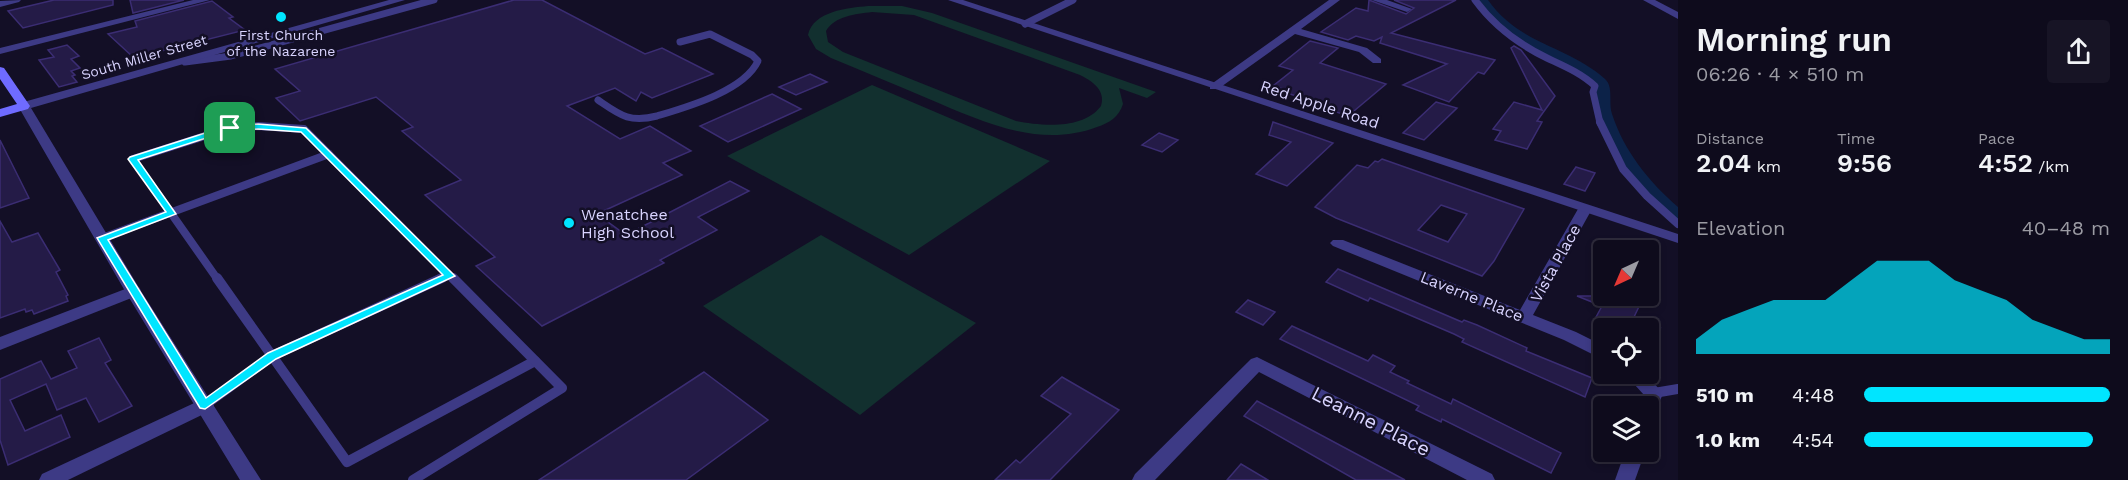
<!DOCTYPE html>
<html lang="en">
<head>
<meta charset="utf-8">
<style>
	:root { --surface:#0e0b1c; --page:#171425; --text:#f1f3f6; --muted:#9b9ba3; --line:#2e2b3b; --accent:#00e5ff }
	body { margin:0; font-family:"Work Sans",sans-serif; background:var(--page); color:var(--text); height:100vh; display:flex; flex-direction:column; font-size:22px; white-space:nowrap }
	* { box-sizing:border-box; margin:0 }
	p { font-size:20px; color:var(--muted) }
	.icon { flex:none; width:33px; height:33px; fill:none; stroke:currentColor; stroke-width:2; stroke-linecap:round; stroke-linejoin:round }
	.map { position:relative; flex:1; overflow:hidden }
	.panel { display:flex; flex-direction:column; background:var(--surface); width:450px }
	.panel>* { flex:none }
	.needle { width:39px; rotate:224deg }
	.controls { position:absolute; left:1593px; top:240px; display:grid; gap:12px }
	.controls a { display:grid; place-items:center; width:66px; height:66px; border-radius:6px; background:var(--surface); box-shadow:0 3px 9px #0003,0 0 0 2px var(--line); font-size:30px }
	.pin { position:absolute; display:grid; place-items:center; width:51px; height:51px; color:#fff; margin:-26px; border-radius:12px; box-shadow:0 3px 9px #0006 }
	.round { display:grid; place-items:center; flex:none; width:63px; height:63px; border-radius:6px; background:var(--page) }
	.head { display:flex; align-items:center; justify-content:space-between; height:102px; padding:0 18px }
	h1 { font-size:33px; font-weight:600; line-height:45px }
	.metrics { display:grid; grid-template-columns:repeat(3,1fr); gap:9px; height:102px; padding:6px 18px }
	.metrics div { display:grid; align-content:center }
	.metrics b { font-size:26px; font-weight:600 }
	.metrics small { font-size:16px; font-weight:400 }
	.metrics p { font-size:16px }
	.chart { height:168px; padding:12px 18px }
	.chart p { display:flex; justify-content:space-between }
	.chart svg { width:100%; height:108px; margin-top:6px; fill:var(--accent); opacity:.7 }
	ul { padding:0 18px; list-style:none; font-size:20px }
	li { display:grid; grid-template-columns:96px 72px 1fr; align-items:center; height:45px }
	li i { height:15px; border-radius:8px; background:var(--accent) }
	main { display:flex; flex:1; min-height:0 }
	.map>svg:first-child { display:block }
	.green { fill:#12302f; fill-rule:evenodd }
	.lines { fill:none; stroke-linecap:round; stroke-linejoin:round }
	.canal { fill:#0c2248; fill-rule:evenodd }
	.building { fill:#241b47; stroke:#3b2d73; stroke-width:1.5; fill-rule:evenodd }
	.service-far2 { stroke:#3d3a85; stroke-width:7 }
	.service-far1 { stroke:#3d3a85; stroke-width:8 }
	.service { stroke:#3d3a85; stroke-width:10 }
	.minor { fill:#3d3a85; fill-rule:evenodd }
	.tertiary { fill:#3d3a85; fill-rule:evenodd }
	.secondary { fill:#6f6bff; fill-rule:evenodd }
	.route { fill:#00e5ff; stroke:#fff; stroke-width:1.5; fill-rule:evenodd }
	.poi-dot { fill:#00e5ff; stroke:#130f26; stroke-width:2 }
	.labels { text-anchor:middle; stroke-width:5; stroke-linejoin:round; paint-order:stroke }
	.far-poi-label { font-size:14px; fill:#d9d4ff; stroke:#130f26 }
	.far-street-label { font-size:14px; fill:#d9d4ff; stroke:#130f26 }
	.street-label { font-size:16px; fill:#d9d4ff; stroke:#130f26 }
	.poi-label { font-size:16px; fill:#d9d4ff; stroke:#130f26; text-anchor:start }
	.near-street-label { font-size:20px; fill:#d9d4ff; stroke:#130f26 }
</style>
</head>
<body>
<main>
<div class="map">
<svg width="1678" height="480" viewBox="0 0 1678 480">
	<rect width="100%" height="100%" fill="#130f26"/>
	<!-- green -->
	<g class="green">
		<path d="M868 6H902L932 13 1156 92 1147 98 1119 88 1123 104C1119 117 1109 123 1097 127 1039 149 981 121 929 99 896 85 863 71 831 58L816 49 808 35C813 11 848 8 868 6ZM872 12 914 15 1080 75C1092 81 1106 90 1101 106 1083 130 1042 126 1016 121L843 52 828 42 826 31C835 16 855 14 872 12Z"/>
		<path d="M872 85 1050 161 909 255 727 156Z"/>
		<path d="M821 235 976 323 860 415 703 306Z"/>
	</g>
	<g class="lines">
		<!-- canal -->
		<path class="canal" d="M1476 0H1488C1521 46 1567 45 1605 79 1614 87 1608 103 1612 114 1624 151 1649 182 1678 207V221C1649 214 1604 141 1597 112 1595 103 1596 94 1595 85 1550 52 1510 49 1476 0Z"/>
	</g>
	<!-- building -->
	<g class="building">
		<path d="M54 0H113V5L23 28 8 11Z"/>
		<path d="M130 0H184L133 13Z"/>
		<path d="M514 0H542L645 54 662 48 713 74 652 98 641 92 636 101 615 88 567 106 620 139 650 126 691 151 663 163 682 175 597 214 626 235 730 181 749 191 698 217 717 230 660 260 664 263 542 326 476 266 495 257 425 195 461 180 402 131 413 127 376 97 300 121 276 98 300 91 275 69Z"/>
		<path d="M1369 0 1406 14 1414 8 1394 0H1456L1391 33 1495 60 1484 74 1478 72 1449 102 1403 85 1447 64 1380 43 1382 37 1374 41 1356 36 1348 40 1321 32 1356 8 1368 11Z"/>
		<path d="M212 1 233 17 229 18 245 30 134 58 108 34 137 27 135 21Z"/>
		<path d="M1310 41 1338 48 1320 63 1386 84 1348 116 1319 106 1322 104 1277 90 1280 88 1273 86 1293 70 1279 66Z"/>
		<path d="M67 45 79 56 71 59 80 68 71 71 75 75 72 76 77 82 59 87 39 60 54 57 48 50Z"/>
		<path d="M1514 46 1521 50 1555 96 1537 121 1542 122 1527 149 1495 140 1501 131 1493 129 1514 102 1542 110 1511 48Z"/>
		<path d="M810 74 827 82 796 95 779 87Z"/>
		<path d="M772 94 801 109 728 142 700 126Z"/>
		<path d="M1436 102 1457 108 1424 140 1403 133Z"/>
		<path d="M1273 122 1333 143 1287 186 1256 174 1291 142 1269 135Z"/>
		<path d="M1159 133 1178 140 1162 152 1142 145Z"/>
		<path d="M0 140 29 198 0 208Z"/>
		<path d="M1382 159 1524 209 1494 261 1482 276 1336 218 1315 207 1357 165 1368 168 1375 161 1378 162ZM1441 205 1467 214 1448 242 1418 230Z"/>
		<path d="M1576 167 1595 173 1585 191 1564 184Z"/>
		<path d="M0 221 12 242 38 233 60 270 56 272 68 295 66 296 68 301 34 314 32 310 26 312 25 309 0 318Z"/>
		<path d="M1338 269 1462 322 1464 320 1477 325 1527 348 1526 351 1592 378 1585 397 1462 342 1464 339 1454 334 1370 298 1368 301 1326 282Z"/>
		<path d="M1577 296H1644L1634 317 1661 328H1618L1595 319 1602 306Z"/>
		<path d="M1248 300 1275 312 1263 325 1236 312Z"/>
		<path d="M1292 326 1368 361 1373 355 1395 366 1390 372 1409 381 1407 383 1451 404 1453 399 1561 453 1551 473 1442 419 1441 422 1416 410 1419 406 1280 339Z"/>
		<path d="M99 338 111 360 105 363 132 406 99 422 86 398 57 410 46 384 10 400 25 431 61 415 70 437 8 465 0 440V379L41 361 51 379 77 368 68 351Z"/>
		<path d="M704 372 768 420 686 480H539Z"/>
		<path d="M1062 377 1119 410 1050 480H995L1016 460 1020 463 1071 414 1041 396Z"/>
		<path d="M1257 401 1304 426 1405 480H1356L1244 416Z"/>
		<path d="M1241 464 1268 480H1227Z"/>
	</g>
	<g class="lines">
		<!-- service-far2 -->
		<g class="service-far2">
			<path d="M1475 0C1494 26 1518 44 1547 58 1564 66 1581 73 1595 86L1593 92 1600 123"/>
			<path d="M1025 24 1073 0"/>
			<path d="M185 62 231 56 434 0"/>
			<path d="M598 100C620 115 629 123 657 116 687 107 744 91 758 61L752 55 710 34 680 42"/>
		</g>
		<!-- service-far1 -->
		<g class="service-far1">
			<path d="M1600 122 1623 169 1647 196 1678 224"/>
			<path d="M102 238 329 154"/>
			<path d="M218 280 133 159 230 128 258 126 304 129 454 280"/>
			<path d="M439 280 449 275"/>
		</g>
		<!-- service -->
		<g class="service">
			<path d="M217 278 347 462 535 361"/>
			<path d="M1654 393 1678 389"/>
			<path d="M205 405 272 356 442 278"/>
			<path d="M413 480 562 388 453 278"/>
		</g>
		<!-- minor -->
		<g class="minor">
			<path d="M21 0 19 2 0 7V1Z"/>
			<path d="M193 0H210L0 54V48Z"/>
			<path d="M1329 0H1340L1301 29 1367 48 1381 59V63H1373L1359 52 1295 34 1218 89H1210V85Z"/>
			<path d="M1372 0H1387L1412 9 1407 12Z"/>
			<path d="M1643 0H1655L1678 12V19Z"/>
			<path d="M1585 205 1592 209 1533 315 1576 332 1604 346V360L1564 340 1333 246 1330 243 1333 240H1343L1520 310 1578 209Z"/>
			<path d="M133 286 139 287 141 291 139 295 0 350V337Z"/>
			<path d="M1257 357 1492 474 1495 480H1467L1259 372 1155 480H1132L1135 474 1251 359Z"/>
			<path d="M1625 374H1645L1663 393 1655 415 1648 417V406H1640L1644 395Z"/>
			<path d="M205 398 212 400 214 405 212 410 68 480H39L42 474Z"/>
			<path d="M1625 452H1645L1635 480H1615Z"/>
		</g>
		<!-- tertiary -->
		<g class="tertiary">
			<path d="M389 0H405L31 108 141 291 261 480H240L125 291 18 106 20 103Z"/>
			<path d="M948 0H963L1678 234V243Z"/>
		</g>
		<!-- secondary -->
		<path class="secondary" d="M0 67 4 68 30 106 28 109 0 117V109L17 104 0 79Z"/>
	</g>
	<!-- route -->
	<path class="route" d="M258 124 306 128 455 276 276 359 205 409 200 408 97 238 166 212 128 159 130 157 227 126ZM258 129 301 132 443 275 268 353 206 398 108 240 176 214 138 160 231 130Z"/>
	<!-- markers -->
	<g class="poi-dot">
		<circle cx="281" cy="17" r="6"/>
		<circle cx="569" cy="223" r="6"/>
	</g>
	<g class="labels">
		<!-- far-poi labels -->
		<g class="far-poi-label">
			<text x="281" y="40">First Church<tspan x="281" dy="16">of the Nazarene</tspan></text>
		</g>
		<!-- far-street labels -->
		<g class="far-street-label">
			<text transform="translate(144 57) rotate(-16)" y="5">South Miller Street</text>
		</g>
		<!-- street labels -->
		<g class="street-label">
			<text transform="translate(1320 104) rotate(18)" y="6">Red Apple Road</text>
			<text transform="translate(1555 263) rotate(-61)" y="6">Vista Place</text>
			<text transform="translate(1472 296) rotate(22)" y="6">Laverne Place</text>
		</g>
		<!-- poi labels -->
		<g class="poi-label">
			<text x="581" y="220">Wenatchee<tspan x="581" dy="18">High School</tspan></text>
		</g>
		<!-- near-street labels -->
		<g class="near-street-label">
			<text transform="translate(1371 421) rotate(27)" y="7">Leanne Place</text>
		</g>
	</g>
</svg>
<div class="controls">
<a><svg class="needle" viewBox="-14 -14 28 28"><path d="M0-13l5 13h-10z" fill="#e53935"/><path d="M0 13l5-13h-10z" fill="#9b9ba3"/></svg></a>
<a><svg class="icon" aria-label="locate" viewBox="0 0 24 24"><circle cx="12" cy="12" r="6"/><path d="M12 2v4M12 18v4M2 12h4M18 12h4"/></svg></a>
<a><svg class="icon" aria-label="layers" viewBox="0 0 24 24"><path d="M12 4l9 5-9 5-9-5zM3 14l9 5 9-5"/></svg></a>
</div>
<div class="pin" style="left:230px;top:128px;background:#1e9e55"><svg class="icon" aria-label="arrive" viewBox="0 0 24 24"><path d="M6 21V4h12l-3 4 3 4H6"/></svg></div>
</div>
<section class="panel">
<div class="head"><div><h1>Morning run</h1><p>06:26 · 4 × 510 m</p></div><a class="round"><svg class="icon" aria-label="share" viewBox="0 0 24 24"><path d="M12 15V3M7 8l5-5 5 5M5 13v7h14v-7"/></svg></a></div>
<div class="metrics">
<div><p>Distance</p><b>2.04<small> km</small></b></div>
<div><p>Time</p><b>9:56</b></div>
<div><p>Pace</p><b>4:52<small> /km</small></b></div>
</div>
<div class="chart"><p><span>Elevation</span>40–48 m</p>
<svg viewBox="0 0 160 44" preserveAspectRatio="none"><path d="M0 44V38L10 30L20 26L30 22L40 22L50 22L60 14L70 6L80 6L90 6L100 14L110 18L120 22L130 30L140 34L150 38L160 38V44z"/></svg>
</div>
<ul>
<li><b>510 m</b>4:48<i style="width:100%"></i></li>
<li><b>1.0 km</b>4:54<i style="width:93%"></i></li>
</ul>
</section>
</main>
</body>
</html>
